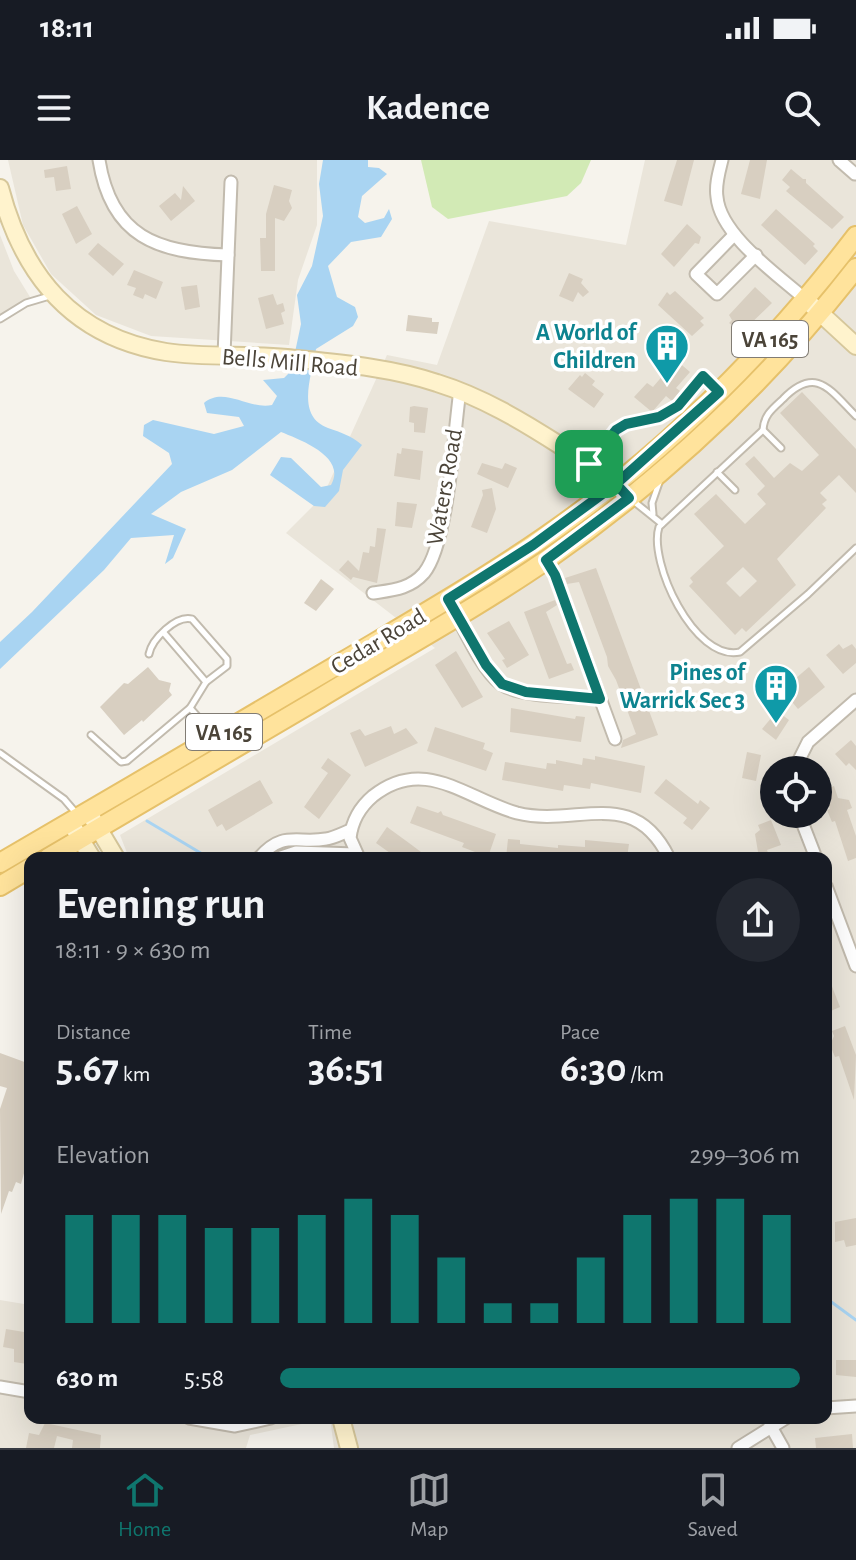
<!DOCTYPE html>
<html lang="en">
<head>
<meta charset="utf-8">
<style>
	:root { --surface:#171b24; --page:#242831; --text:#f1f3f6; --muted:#9ea1a6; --line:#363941; --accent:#0f766e }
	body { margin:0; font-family:"Alegreya Sans",sans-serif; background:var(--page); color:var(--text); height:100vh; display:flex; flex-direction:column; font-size:30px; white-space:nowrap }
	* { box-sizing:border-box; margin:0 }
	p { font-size:26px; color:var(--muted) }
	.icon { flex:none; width:44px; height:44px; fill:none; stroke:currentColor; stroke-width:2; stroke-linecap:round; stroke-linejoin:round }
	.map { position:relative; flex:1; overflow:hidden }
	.details { position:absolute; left:24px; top:692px; width:808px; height:572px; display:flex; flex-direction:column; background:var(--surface); border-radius:16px; box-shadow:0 8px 32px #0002 }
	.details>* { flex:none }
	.buttons { position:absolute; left:760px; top:596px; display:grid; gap:16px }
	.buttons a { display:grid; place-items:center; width:72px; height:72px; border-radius:50%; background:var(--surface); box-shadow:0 8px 32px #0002; font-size:40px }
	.pin { position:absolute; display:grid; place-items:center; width:68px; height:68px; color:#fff; margin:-34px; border-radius:16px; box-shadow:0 4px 12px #0006 }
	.round { display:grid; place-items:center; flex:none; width:84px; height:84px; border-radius:42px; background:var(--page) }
	.overview { display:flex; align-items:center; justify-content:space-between; height:136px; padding:0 32px }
	h1 { font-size:44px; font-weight:700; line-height:60px }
	.stats { display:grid; grid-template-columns:repeat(3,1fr); gap:12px; height:136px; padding:8px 32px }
	.stats div { display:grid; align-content:center }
	.stats b { font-size:40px; font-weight:700 }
	.stats small { font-size:22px; font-weight:400 }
	.stats p { font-size:22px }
	.chart { height:224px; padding:16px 32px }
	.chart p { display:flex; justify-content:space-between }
	.chart svg { width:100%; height:144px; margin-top:8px; stroke:var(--accent); stroke-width:6 }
	ul { padding:0 32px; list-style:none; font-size:26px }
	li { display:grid; grid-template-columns:128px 96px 1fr; align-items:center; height:60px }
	li i { height:20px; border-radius:10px; background:var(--accent) }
	.status { display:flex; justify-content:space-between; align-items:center; height:56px; padding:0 40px; background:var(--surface); direction:ltr }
	.status svg { height:22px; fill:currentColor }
	header { display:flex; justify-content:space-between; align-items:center; height:104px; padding:0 32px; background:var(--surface); font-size:36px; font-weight:700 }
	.dock { display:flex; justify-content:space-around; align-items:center; height:112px; border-top:2px solid var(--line); background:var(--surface); font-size:22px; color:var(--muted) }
	.dock a { display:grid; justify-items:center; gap:4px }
	.dock .current { color:var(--accent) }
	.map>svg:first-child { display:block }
	.residential { fill:#eae5da; fill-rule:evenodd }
	.green { fill:#d2eab5 }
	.water { fill:#a9d4f2 }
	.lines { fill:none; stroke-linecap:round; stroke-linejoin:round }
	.stream { stroke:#a9d4f2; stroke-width:3 }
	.building { fill:#d8cfc1; fill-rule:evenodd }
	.lane-casing { stroke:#c2bbae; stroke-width:9 }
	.street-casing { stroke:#c2bbae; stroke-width:15 }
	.secondary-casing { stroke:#d6c79b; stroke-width:20 }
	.primary-casing { stroke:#e6c16a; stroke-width:22 }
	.lane { stroke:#fff; stroke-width:5 }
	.street { stroke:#fff; stroke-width:11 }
	.secondary { stroke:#fff3cd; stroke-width:16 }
	.primary { stroke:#ffe39c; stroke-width:18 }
	.route-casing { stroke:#fff; stroke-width:16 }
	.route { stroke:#0f766e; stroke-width:10 }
	.labels { text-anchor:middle; stroke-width:7; stroke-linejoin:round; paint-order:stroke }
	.shield { fill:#fff; stroke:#817c74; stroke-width:2 }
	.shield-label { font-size:22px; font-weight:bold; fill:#4b4439 }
	.culture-label { font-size:24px; font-weight:bold; fill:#0d838f; stroke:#fff; text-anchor:end }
	.street-label { font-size:24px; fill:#4b4439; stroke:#fff }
</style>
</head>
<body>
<div class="status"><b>18:11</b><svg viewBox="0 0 49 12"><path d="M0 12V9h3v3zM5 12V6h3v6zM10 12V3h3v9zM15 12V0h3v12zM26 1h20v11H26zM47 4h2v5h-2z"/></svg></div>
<header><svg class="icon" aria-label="menu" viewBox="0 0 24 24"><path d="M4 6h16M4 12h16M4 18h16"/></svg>Kadence<svg class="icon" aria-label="search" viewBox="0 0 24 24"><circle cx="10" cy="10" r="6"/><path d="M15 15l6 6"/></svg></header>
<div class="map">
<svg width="856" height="1288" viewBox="0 0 856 1288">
	<rect width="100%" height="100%" fill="#f6f3ec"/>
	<!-- residential -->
	<g class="residential">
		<path d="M8 0H317V65L298 120 289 185 151 176 96 155 51 114 23 65Z"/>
		<path d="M645 0H856V1288H334L330 1258H826V698H129L120 675 435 488 286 373 323 336 387 195 437 205 489 61 626 85ZM774 610H818V654H774Z"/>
		<path d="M0 75 14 111 30 137 0 157Z"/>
		<path d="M0 1140 30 1145V1258L325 1259 250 1275 246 1288H0Z"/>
	</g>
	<!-- green -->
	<path class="green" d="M421 0H591L581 23 567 36 448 59 432 47Z"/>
	<!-- water -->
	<path class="water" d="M323 0H368V7L379 8 387 14 362 36 358 57 365 63 384 58 389 49 392 59 381 77 351 82 328 106 337 137 355 147 358 157 353 166 316 189C312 215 295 256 328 268 342 273 350 275 362 285L343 310 339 331 325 347 314 346 270 315 281 297 291 298 321 327 331 325C347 297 301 280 281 272L232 310 181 332 151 354 186 369 173 398 165 404 174 375 131 378 104 410 0 509V482L32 452 172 304 169 293 143 276 144 265 153 260 214 274 244 266 239 257 207 253 204 243C224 226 249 250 272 245L277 236 263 220 284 218 291 211 301 164 297 135 312 106 323 56 319 24Z"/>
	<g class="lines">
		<!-- stream -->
		<g class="stream">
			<path d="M147 661 209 698"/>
			<path d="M826 1138 856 1160"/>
		</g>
	</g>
	<!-- building -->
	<g class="building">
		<path d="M677 0H694L682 46 664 41Z"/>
		<path d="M750 0H767L760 39 741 34Z"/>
		<path d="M67 6 71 29 56 31 54 17 45 18 44 10Z"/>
		<path d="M791 9 803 19H806V23L844 57 832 69 786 31 790 27 782 20Z"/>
		<path d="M274 25 292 30 289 41 292 48 284 61 275 58V111H261L260 78H266V54Z"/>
		<path d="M183 26 195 41 171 61 159 46 175 33 181 40Z"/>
		<path d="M77 46 92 74 76 84 62 54Z"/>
		<path d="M776 49 815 84 813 86 818 91 805 105 761 65Z"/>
		<path d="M687 64 701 77 699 84 695 83 674 107 661 94Z"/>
		<path d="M98 83 124 104 113 116 88 94Z"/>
		<path d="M134 110 163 122 156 139 145 134 143 139 133 135 136 128 127 125Z"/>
		<path d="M569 113 583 119 581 123 589 132 583 137 578 132 573 142 559 136Z"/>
		<path d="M197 125 200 147 185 150 181 127Z"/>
		<path d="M755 127 772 143 742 172 729 163 732 160 729 155Z"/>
		<path d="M675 131 704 158 700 161 704 165 692 176 658 145 667 132 670 135Z"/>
		<path d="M273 134 277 145 283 143 285 151 281 153 284 164 266 169 258 138Z"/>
		<path d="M408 155 432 158V162H439L437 174 406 171Z"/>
		<path d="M676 200 690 212 676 228 680 231 672 241 666 236 652 252 634 237 647 223 653 227Z"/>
		<path d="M585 213 595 221 592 225 604 234 594 248 568 229 580 215 582 217Z"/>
		<path d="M802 232 856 289V333L839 315 820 333 827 340 822 344 826 348 777 399 796 425 746 472 742 468 735 475 689 426 693 422 690 418 724 386 694 354 716 334 745 364 766 344 757 334 765 326 745 304 754 296 774 318 790 303 802 311 819 295 780 253ZM743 407 757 421 740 437 726 423Z"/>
		<path d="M414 246 428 248 425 273 414 272V263L409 262 410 247Z"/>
		<path d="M402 288 423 291 420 320 394 316 397 293 401 294Z"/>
		<path d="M482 303 502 309 505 303 517 308 508 328 477 314Z"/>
		<path d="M492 328 496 349 487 373 471 367 483 335 482 330Z"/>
		<path d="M397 342 417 344 412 368 395 366Z"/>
		<path d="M377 368 386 369 377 423 353 417 351 420 339 410 348 400 359 411 363 392 369 393 370 386 375 387Z"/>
		<path d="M596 408 658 575 621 588 623 580 636 574 616 520 608 506 607 497 579 422 567 424 565 418Z"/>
		<path d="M321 419 334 429 316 451 304 443Z"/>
		<path d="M555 440 557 445 546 452 567 504 571 503 574 510 549 519 524 452Z"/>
		<path d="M509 461 529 495 507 508 502 500 505 499 487 473Z"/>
		<path d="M839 484 843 489 852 484 856 489V503L843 514 826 495Z"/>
		<path d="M456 491 483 537 462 548 435 505Z"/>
		<path d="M148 507 159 520 171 523 169 531 172 535 143 562 142 560 124 575 100 547 124 523 128 524Z"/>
		<path d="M809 507 825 527 798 549 782 530Z"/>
		<path d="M511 548 575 559 576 556 585 557 581 582 510 572Z"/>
		<path d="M777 551 789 560 776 580 762 569Z"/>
		<path d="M391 566 394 574 406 568 418 583 365 607 350 573 360 569 365 576Z"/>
		<path d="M435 567 485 583 483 589 493 593 486 611 427 591Z"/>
		<path d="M851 580 856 586V610L849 603 846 606 835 594Z"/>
		<path d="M747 592 761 595 756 621 742 618Z"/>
		<path d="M595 596 645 606 641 633 591 623 590 629 564 625 563 631 502 620 505 602 546 609 547 603 556 604V600L582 605 583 598 595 600Z"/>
		<path d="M328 598 351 615 319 659 304 647 328 613 321 608Z"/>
		<path d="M666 619 698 644 700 640 710 648 692 670 683 663 687 658 654 633Z"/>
		<path d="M260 620 273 643 226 671 222 664 217 667 208 650Z"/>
		<path d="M834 626 838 638 849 640 852 648 847 650 856 676V698L848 701 835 661 832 662 827 650 830 649 824 630Z"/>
		<path d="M417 646 438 653 441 651 443 655 496 674 488 697 462 687 464 683 410 663Z"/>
		<path d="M771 660 781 685 767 690 770 698H759L755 674 760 670 758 665Z"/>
		<path d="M387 667 409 683 429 698H397L376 683Z"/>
		<path d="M508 679 520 680V684L558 688V685L585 687V680L629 684 627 698H506Z"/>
		<path d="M826 811 840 847 826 853Z"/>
		<path d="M845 866 856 895 854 940 839 896 835 897 830 885 834 876 832 871Z"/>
		<path d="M0 893 30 904 27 992 30 1008 26 1006 21 1024 16 1022 12 1032 9 1031 1 1054 0 949 7 928 0 926Z"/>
		<path d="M856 1058V1085L846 1087 844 1080 835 1082V1062Z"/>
		<path d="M6 1169 30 1173 27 1204 14 1202V1189L3 1187Z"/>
		<path d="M836 1200H856V1217L836 1215Z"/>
		<path d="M45 1263 101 1275 100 1288H72L73 1280 57 1276 54 1288H26L29 1273 39 1275Z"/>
		<path d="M852 1274 853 1288H816L815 1278Z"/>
	</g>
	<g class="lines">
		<!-- lane casing -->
		<g class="lane-casing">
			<g id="lane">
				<path d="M0 159 26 143 53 135"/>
				<path d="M856 256C830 230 816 205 783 239 772 249 764 255 763 270L659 367C648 401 694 502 740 492L808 434 856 388"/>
				<path d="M763 270 781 288"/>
				<path d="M592 300 616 270 626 264 659 257 678 246 703 216 715 228"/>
				<path d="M717 312 735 330"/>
				<path d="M632 340 662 364"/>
				<path d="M653 354 652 343 660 320"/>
				<path d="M164 473 206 522"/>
				<path d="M149 494C152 479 176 455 192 459L227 499V506L206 522 190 548"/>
				<path d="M91 575 121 602 127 601 190 548 213 574"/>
				<path d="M0 593 64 639 76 653"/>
			</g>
		</g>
		<!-- street casing -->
		<g class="street-casing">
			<g id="street">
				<path d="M99 0C111 77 158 93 228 95"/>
				<path d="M722 0C719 12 715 25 717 37 720 75 778 115 805 139"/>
				<path d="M839 0 855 14"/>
				<path d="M734 75 696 114 717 134 756 95"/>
				<path d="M224 195 231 22"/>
				<path d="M546 400 555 415 615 579"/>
				<path d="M373 433C393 430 410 429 424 413 448 384 454 272 460 230"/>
				<path d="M448 439C461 462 481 510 501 524 522 538 575 536 600 539"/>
				<path d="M794 610 808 582 856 540"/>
				<path d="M799 654 816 698"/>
				<path d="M259 698C283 670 297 684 326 679 334 678 343 673 351 670"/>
				<path d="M278 698 296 692 355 694"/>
				<path d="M359 698 350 678C352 661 360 647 373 636 425 595 466 639 517 653 577 668 633 624 669 698"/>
				<path d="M826 726 856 806"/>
				<path d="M0 1227 30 1232"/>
				<path d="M826 1248 856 1246"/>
				<path d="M189 1258 235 1266 271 1258"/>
				<path d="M770 1265 783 1288"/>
				<path d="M738 1288 786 1258"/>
			</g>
		</g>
		<!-- secondary casing -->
		<g class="secondary-casing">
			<g id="secondary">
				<path d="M0 28C23 116 73 177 166 192 206 198 247 194 287 198 336 203 390 207 437 223 482 237 522 261 561 286 583 301 607 313 624 333"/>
				<path d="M805 139 856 186"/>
				<path d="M88 651 116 698"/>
				<path d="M70 662 92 698"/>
				<path d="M341 1258 349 1288"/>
			</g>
		</g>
		<!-- primary casing -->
		<g class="primary-casing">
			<g id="primary">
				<path d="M48 698C139 645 229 591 320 538 396 492 475 449 548 399 664 318 769 220 856 108"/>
				<path d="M0 703C115 636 229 569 344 501 430 450 518 400 598 338 695 263 781 174 856 76"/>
				<path d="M0 726 30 708"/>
			</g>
		</g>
		<!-- lane -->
		<use href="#lane" class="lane"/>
		<!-- street -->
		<use href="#street" class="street"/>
		<!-- secondary -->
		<use href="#secondary" class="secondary"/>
		<!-- primary -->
		<use href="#primary" class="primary"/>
	</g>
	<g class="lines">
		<!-- route casing -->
		<g class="route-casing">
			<path id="route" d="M589 304 616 324 533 385 448 439 486 505 502 524 526 532 600 539 555 415 546 400 629 338 616 324 719 232 703 216 678 246 659 257 626 264 616 270 589 304"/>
		</g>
		<!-- route -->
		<use href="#route" class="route"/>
	</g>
	<!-- icons -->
	<defs>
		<g id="building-pin" transform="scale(2.3)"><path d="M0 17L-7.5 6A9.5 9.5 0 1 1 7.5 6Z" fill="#0f9aa8" stroke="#fff"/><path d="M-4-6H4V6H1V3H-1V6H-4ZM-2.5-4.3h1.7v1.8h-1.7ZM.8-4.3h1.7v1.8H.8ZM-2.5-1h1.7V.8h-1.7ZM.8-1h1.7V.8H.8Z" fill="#fff"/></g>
	</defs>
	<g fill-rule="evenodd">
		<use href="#building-pin" x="667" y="186"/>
		<use href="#building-pin" x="776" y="526"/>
	</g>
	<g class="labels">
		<!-- shield labels -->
		<g class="shield">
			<rect x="732" y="161" width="76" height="36" rx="6"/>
			<rect x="186" y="554" width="76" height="36" rx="6"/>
		</g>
		<g class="shield-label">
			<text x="770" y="187">VA 165</text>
			<text x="224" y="580">VA 165</text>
		</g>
		<!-- culture labels -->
		<g class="culture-label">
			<text x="636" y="180">A World of<tspan x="636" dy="28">Children</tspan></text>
			<text x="745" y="520">Pines of<tspan x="745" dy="28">Warrick Sec 3</tspan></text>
		</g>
		<!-- street labels -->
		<g class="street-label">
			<text transform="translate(290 202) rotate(5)" y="8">Bells Mill Road</text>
			<text transform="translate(444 327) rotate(-80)" y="8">Waters Road</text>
			<text transform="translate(378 481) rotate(-31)" y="8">Cedar Road</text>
		</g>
	</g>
</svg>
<div class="buttons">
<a><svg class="icon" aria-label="locate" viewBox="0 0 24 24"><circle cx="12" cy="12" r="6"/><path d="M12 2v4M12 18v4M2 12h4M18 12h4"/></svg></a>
</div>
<div class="pin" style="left:589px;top:304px;background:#1e9e55"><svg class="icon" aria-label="arrive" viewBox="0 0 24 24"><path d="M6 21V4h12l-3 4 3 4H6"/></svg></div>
<section class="details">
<div class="overview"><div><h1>Evening run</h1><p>18:11 · 9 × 630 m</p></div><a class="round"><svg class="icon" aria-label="share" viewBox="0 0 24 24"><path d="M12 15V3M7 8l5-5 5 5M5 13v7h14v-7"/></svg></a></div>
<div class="stats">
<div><p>Distance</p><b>5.67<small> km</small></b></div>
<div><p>Time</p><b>36:51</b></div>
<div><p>Pace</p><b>6:30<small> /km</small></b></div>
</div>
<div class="chart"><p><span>Elevation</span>299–306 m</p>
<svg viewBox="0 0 160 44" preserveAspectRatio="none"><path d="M5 44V11M15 44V11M25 44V11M35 44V15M45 44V15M55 44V11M65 44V6M75 44V11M85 44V24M95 44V38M105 44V38M115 44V24M125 44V11M135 44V6M145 44V6M155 44V11"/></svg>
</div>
<ul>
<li><b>630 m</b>5:58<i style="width:100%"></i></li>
</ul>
</section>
</div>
<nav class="dock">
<a class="current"><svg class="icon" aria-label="home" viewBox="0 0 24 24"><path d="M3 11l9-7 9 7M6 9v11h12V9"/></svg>Home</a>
<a><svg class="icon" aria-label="map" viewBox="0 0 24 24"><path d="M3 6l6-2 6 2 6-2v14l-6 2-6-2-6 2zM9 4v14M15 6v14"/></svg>Map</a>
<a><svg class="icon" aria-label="saved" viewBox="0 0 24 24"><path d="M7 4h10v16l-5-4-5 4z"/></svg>Saved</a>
</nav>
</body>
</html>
